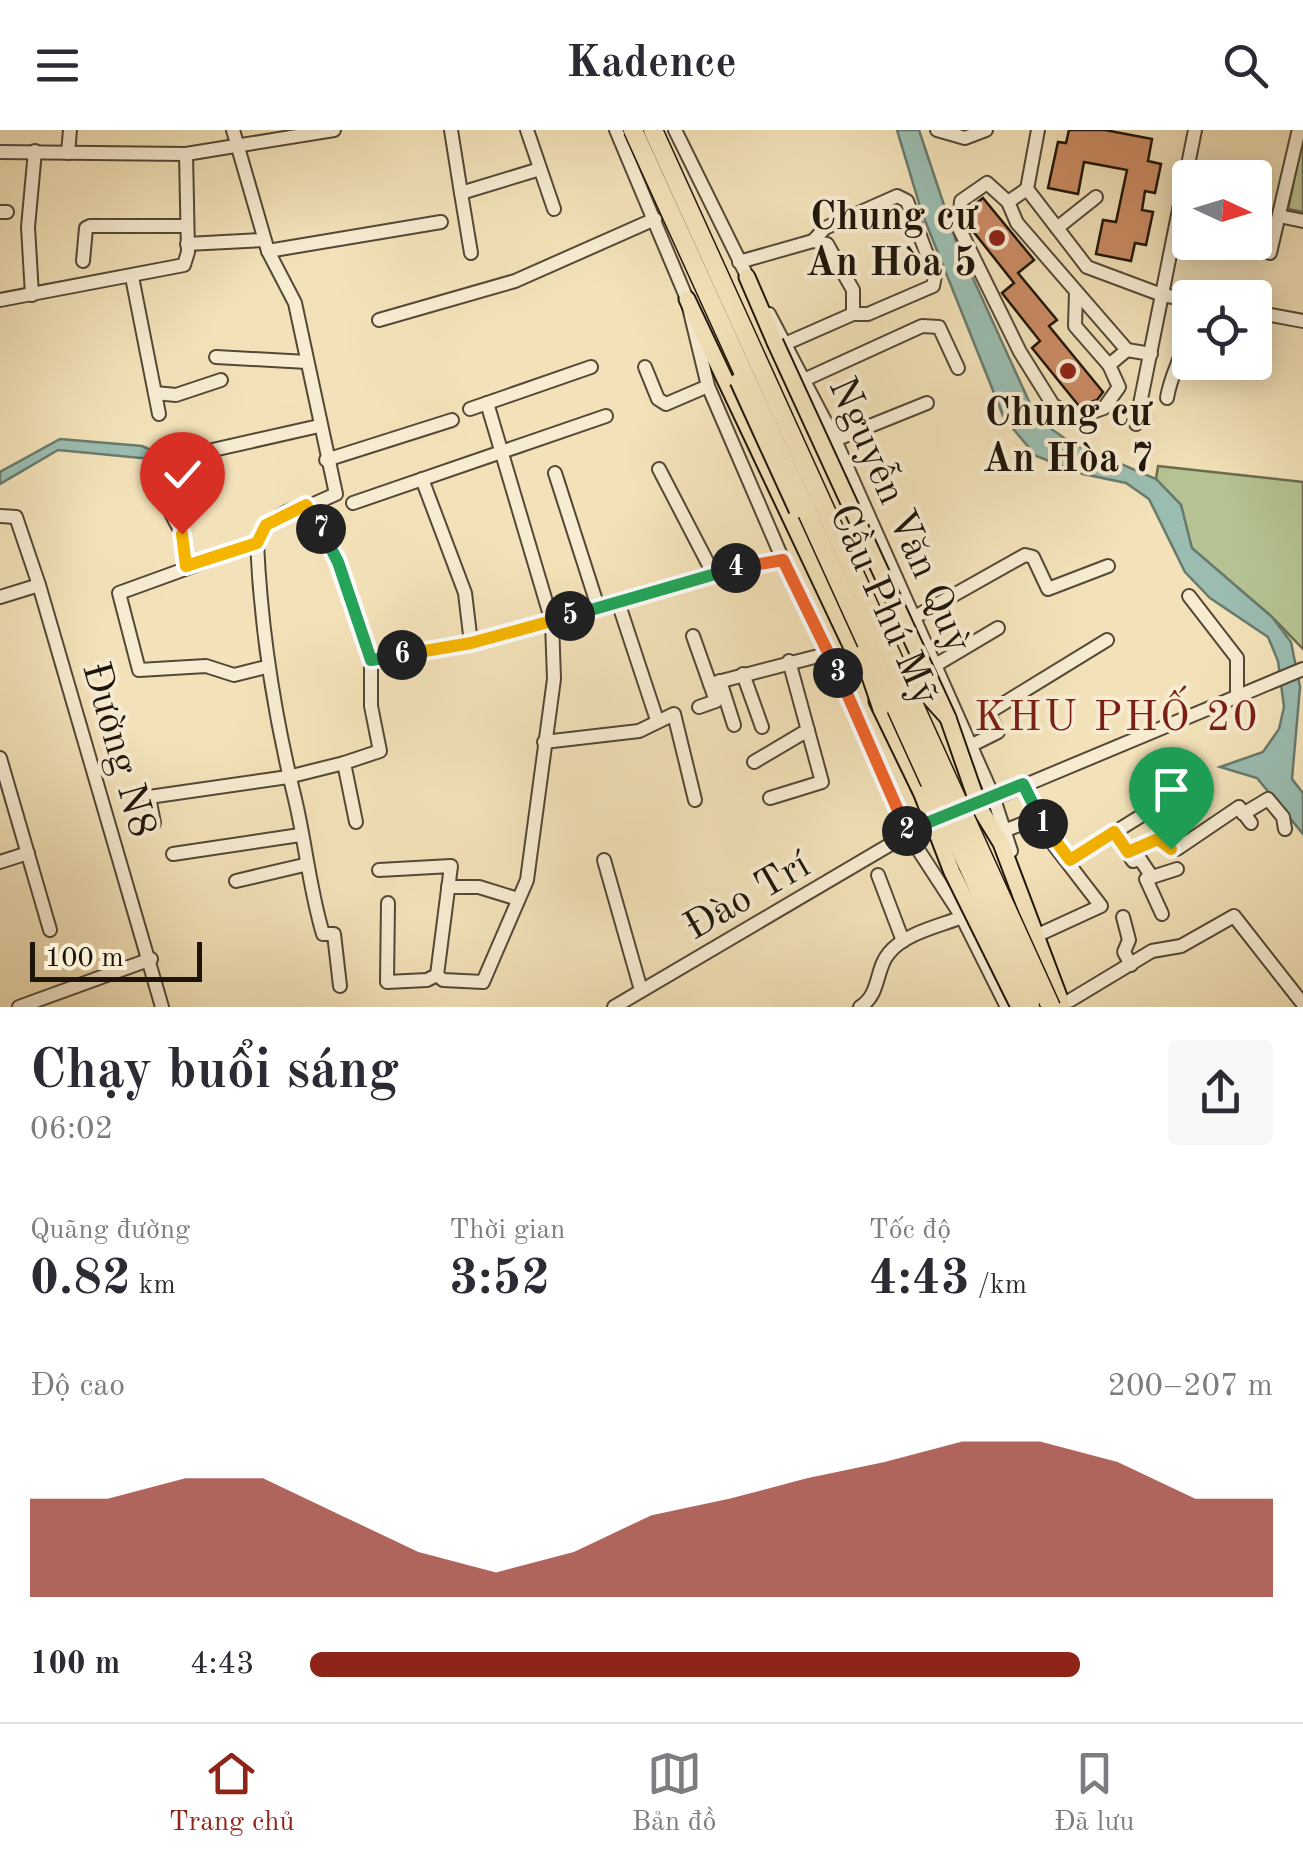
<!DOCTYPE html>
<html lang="vi">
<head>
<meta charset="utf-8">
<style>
	:root { --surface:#fff; --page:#f7f7f7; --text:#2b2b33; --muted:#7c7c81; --line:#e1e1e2; --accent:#8f2418 }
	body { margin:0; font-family:"Old Standard TT",serif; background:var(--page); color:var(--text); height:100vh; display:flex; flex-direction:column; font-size:38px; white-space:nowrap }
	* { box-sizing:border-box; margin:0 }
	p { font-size:32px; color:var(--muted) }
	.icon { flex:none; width:55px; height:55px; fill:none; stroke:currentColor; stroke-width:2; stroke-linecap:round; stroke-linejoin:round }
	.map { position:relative; height:877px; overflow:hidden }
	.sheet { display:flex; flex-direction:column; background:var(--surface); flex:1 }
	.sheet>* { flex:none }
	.needle { width:65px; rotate:94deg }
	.controls { position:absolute; left:1172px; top:30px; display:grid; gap:20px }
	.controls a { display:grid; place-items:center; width:100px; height:100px; border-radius:10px; background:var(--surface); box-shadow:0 5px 25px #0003; font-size:50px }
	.scale { position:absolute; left:30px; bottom:25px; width:172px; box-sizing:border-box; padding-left:10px; border:5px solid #1e150a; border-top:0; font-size:28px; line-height:35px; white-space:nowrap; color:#1e150a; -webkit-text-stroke:8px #f7ecd2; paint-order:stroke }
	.pin { position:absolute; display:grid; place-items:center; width:85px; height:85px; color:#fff; margin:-102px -42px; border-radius:50% 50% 50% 0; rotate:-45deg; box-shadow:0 0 10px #0007 }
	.pin .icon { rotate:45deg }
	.km { position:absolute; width:50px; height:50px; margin:-25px; border-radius:50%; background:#222; color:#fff; font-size:28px; line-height:50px; text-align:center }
	.round { display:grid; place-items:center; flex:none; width:105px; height:105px; border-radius:10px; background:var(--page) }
	.head { display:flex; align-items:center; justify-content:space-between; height:170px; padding:0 30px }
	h1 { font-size:55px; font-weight:600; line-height:75px }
	.metrics { display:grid; grid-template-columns:repeat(3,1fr); gap:15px; height:170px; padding:10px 30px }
	.metrics div { display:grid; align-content:center }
	.metrics b { font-size:50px; font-weight:600 }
	.metrics small { font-size:28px; font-weight:400 }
	.metrics p { font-size:28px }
	.chart { height:280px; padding:20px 30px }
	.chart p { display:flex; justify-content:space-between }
	.chart svg { width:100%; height:180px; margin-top:10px; fill:var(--accent); opacity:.7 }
	ul { padding:0 30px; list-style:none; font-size:32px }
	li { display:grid; grid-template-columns:160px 120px 1fr; align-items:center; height:75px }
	li i { height:25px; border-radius:12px; background:var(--accent) }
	header { display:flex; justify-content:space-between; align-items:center; height:130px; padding:0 30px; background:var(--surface); font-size:45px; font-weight:600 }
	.menu { display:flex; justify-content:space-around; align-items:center; height:140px; border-top:2px solid var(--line); background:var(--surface); font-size:28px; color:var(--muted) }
	.menu a { display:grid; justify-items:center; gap:5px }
	.menu .current { color:var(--accent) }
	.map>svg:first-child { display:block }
	.green { fill:#b6c493; stroke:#6a6c4e; stroke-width:2.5 }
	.water { fill:#9bbdb1; stroke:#697a6e; stroke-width:2.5 }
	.building { fill:#cb8b64; stroke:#1e150a; stroke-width:2.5 }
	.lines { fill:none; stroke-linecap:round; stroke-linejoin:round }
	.minor-casing { stroke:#534836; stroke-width:16 }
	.major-casing { stroke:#1e150a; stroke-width:19 }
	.minor { stroke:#f7ecd2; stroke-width:12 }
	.major { stroke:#f3e2b9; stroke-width:15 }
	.major-bridge-casing { stroke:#1e150a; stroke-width:19; stroke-linecap:butt }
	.highway-bridge-casing { stroke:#1e150a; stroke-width:21; stroke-linecap:butt }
	.major-bridge { stroke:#f3e2b9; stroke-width:15 }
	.highway-bridge { stroke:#f3e2b9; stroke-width:18 }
	.split-1-casing { stroke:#fff; stroke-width:20 }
	.split-2-casing { stroke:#fff; stroke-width:20 }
	.split-3-casing { stroke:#fff; stroke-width:20 }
	.split-4-casing { stroke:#fff; stroke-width:20 }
	.split-5-casing { stroke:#fff; stroke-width:20 }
	.split-6-casing { stroke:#fff; stroke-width:20 }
	.split-7-casing { stroke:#fff; stroke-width:20 }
	.split-8-casing { stroke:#fff; stroke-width:20 }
	.split-1 { stroke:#f5b400; stroke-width:12 }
	.split-2 { stroke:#22a559; stroke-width:12 }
	.split-3 { stroke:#f0652b; stroke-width:12 }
	.split-4 { stroke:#f0652b; stroke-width:12 }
	.split-5 { stroke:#22a559; stroke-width:12 }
	.split-6 { stroke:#f5b400; stroke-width:12 }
	.split-7 { stroke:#22a559; stroke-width:12 }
	.split-8 { stroke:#f5b400; stroke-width:12 }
	.poi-dot { fill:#8f2418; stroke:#f7ecd2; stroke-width:4 }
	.labels { text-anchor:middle; stroke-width:8; stroke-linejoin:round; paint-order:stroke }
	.poi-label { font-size:40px; font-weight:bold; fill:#1e150a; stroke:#f7ecd2; text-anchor:end }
	.street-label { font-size:40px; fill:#1e150a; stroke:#f7ecd2 }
	.neighbourhood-label { font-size:42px; letter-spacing:2.5px; fill:#7a1f14; stroke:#f7ecd2 }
</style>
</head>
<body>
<header><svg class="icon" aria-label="menu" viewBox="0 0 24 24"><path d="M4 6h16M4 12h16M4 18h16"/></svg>Kadence<svg class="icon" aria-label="search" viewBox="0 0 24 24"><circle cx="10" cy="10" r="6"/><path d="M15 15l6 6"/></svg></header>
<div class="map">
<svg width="1303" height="877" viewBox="0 0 1303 877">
	<rect width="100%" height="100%" fill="#f3e2b9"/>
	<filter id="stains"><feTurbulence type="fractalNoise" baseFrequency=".002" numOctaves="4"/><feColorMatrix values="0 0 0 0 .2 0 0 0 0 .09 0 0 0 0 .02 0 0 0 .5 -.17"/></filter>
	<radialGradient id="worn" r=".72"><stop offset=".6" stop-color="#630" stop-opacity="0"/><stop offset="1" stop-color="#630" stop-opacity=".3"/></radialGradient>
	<!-- green -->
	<g class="green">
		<path d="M1301 17H1303V82L1288 79Z"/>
		<path d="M1158 336 1303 352V519L1272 487 1191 418 1181 375 1156 349Z"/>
	</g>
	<!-- water -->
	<g class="water">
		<path d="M897 0H919L956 111 1037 289 1070 312 1156 349 1181 375 1192 418 1272 487 1291 512 1300 557 1292 649 1303 663V704L1257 648 1220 637 1263 622 1279 599 1284 577 1278 531 1268 507 1210 468 1185 442 1149 369 1126 353 1083 344 1036 326 1004 288 922 83Z"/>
		<path d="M60 309 142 316 158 323 151 329 58 320 0 354V342Z"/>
	</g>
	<!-- building -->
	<g class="building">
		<path d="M1069 0H1105L1152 9 1148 31 1161 34 1155 63 1145 61 1142 80 1153 82 1146 115 1135 113 1131 131 1096 124 1103 90 1116 92 1127 40 1084 32 1078 64 1048 58 1058 12 1066 13Z"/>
		<path d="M983 68 1034 130 1018 143 1057 190 1049 196 1103 262 1097 270 1079 276 1032 218 1040 211 1002 163 1014 153 969 96 971 77Z"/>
	</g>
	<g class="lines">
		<!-- minor casing -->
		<g class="minor-casing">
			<g id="minor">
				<path d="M233 0 268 121"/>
				<path d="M451 0 461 63"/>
				<path d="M527 0 554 79"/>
				<path d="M616 0 687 169 708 256 783 430 830 523 908 704 962 787 1007 877"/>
				<path d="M675 0 751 154"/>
				<path d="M937 0 965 8 986 0"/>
				<path d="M1038 0 1027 59 1087 137 1162 165 1190 170"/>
				<path d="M0 22 186 24 334 0"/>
				<path d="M68 23 70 0"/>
				<path d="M1027 59 1008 72 1017 93 1127 220 1151 224"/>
				<path d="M1008 72 987 53 961 71 959 98 1020 222 1053 275 1075 288 1104 278 1119 257 1109 235 1127 220"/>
				<path d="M0 82H7"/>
				<path d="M1279 86 1303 91"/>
				<path d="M441 92 268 121 295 173 336 364 309 376 338 433 371 530 471 513 713 443 783 430"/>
				<path d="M1057 98 1096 67"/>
				<path d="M813 111 825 98 897 66 907 71 935 146 933 156 868 184H853"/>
				<path d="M187 114 263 110"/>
				<path d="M471 123 461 63 540 39"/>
				<path d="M1270 123 1298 3"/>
				<path d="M83 131 86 98 90 96H186"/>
				<path d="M739 132 813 111 827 114 853 160V184L787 213"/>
				<path d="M132 147 159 284"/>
				<path d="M1076 162 1075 196 1109 235"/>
				<path d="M32 165 28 97 35 21"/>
				<path d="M0 170 184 135 188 122 186 24"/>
				<path d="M1187 170 1182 190 1190 199"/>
				<path d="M1255 182 1303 191"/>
				<path d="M769 184 835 310 993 666 1011 721"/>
				<path d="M379 190 515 151 655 89"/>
				<path d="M1255 216H1256"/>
				<path d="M216 227 307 232"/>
				<path d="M645 237 658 269 666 274 708 256"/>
				<path d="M806 249 922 196 939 197 958 238"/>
				<path d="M155 263 176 265 221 250"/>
				<path d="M1167 268C1171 242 1184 225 1189 199"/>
				<path d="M470 279 591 237"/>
				<path d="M1136 294 1195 0"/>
				<path d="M835 310 927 273"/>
				<path d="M326 330 452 290"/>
				<path d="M164 331 319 296"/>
				<path d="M659 339 713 443"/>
				<path d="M555 343 598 477"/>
				<path d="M422 349 465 463 471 513"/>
				<path d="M159 360 182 404 186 436"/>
				<path d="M353 373 606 286"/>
				<path d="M0 386 16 387 39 455 162 877"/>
				<path d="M257 413C261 501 274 584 295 669 306 715 309 757 323 804H334L340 856"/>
				<path d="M1189 466 1237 528V566"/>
				<path d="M0 467 39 455"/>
				<path d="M618 472 657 590"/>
				<path d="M913 488 1025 425 1033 427 1048 459 1108 436"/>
				<path d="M693 506 710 554 830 523"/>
				<path d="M934 536 998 498"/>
				<path d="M266 537 234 545 206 536 139 540 119 463 257 413C267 392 286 377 309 376"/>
				<path d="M743 544 762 597"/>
				<path d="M720 551 734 595"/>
				<path d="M699 577 716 571 710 554"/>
				<path d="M544 612 639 601 674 584 695 670"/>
				<path d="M970 616 998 602 988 583 1107 510"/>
				<path d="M0 628 50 800"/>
				<path d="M754 632 808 600"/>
				<path d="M1023 654 1054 715 1101 776 1040 804"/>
				<path d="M770 668 822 652 789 531"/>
				<path d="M1243 684 1268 669 1283 687 1285 699"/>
				<path d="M356 692 344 633 380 621 371 576V530"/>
				<path d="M154 693 149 667 288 647 344 633"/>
				<path d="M1004 701 1039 687"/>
				<path d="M1114 702 1133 731 1140 729 1152 747 1146 749 1162 784"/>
				<path d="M1127 722 1158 709 1167 718 1177 719 1239 677 1251 693"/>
				<path d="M173 724 300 705"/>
				<path d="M604 730 641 860"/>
				<path d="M1070 730 1144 684 1191 641"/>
				<path d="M0 732 28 723"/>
				<path d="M379 740 451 736 437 845 443 850 483 852 527 750 554 549 552 492 487 273"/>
				<path d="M878 745 903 811"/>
				<path d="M1152 747 1177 739"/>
				<path d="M236 751 304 735"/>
				<path d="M448 757H479L518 769"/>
				<path d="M388 773 387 852 427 850 437 845"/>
				<path d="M1123 787 1129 810 1124 822 1131 835"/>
				<path d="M1069 871 1152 821 1181 816 1234 786 1303 874"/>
				<path d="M19 877 151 829"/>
				<path d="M614 877 908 704 1303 539"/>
				<path d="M860 877C881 864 875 839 889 823 905 803 940 796 962 787"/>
			</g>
		</g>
		<!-- major casing -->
		<g class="major-casing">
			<g id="major">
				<path d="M747 147 775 212"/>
				<path d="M687 169 863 541"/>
				<path d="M877 571 922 664"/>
				<path d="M979 677 1001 713 1063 877"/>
			</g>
		</g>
		<!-- minor -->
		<use href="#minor" class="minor"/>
		<!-- major -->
		<use href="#major" class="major"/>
		<!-- major-bridge casing -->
		<g class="major-bridge-casing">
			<g id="major-bridge">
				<path d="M775 212 948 588 979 677"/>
				<path d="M738 251 797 380"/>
				<path d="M862 523 881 579"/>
				<path d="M901 536 948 588"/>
				<path d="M922 664 952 742 1019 877"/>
			</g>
		</g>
		<!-- highway-bridge casing -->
		<g class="highway-bridge-casing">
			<g id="highway-bridge">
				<path d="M633 0 1030 872"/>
				<path d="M653 0 1051 877"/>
			</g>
		</g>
		<!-- major-bridge -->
		<use href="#major-bridge" class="major-bridge"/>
		<!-- highway-bridge -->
		<use href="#highway-bridge" class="highway-bridge"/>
	</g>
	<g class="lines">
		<!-- split-1 casing -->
		<g class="split-1-casing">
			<path id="split-1" d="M1043 694 1070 730 1114 702 1128 722 1158 709 1171 719"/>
		</g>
		<!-- split-2 casing -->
		<g class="split-2-casing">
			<path id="split-2" d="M907 701 1023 654 1043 694"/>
		</g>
		<!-- split-3 casing -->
		<g class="split-3-casing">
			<path id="split-3" d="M838 543 907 701"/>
		</g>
		<!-- split-4 casing -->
		<g class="split-4-casing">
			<path id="split-4" d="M736 438 783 430 838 543"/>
		</g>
		<!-- split-5 casing -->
		<g class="split-5-casing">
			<path id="split-5" d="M570 486 736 438"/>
		</g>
		<!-- split-6 casing -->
		<g class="split-6-casing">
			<path id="split-6" d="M402 525 471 513 570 486"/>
		</g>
		<!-- split-7 casing -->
		<g class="split-7-casing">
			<path id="split-7" d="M321 399 338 432 371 530 402 525"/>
		</g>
		<!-- split-8 casing -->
		<g class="split-8-casing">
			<path id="split-8" d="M182 404 186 436 257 413 266 395 306 375 321 399"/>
		</g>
		<!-- split-1 -->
		<use href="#split-1" class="split-1"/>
		<!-- split-2 -->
		<use href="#split-2" class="split-2"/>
		<!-- split-3 -->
		<use href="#split-3" class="split-3"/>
		<!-- split-4 -->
		<use href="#split-4" class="split-4"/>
		<!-- split-5 -->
		<use href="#split-5" class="split-5"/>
		<!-- split-6 -->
		<use href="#split-6" class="split-6"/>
		<!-- split-7 -->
		<use href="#split-7" class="split-7"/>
		<!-- split-8 -->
		<use href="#split-8" class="split-8"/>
	</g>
	<!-- markers -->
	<g class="poi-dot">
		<circle cx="997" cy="108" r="10"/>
		<circle cx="1068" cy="241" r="10"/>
	</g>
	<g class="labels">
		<!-- poi labels -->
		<g class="poi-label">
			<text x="977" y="99">Chung cư<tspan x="977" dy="46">An Hòa 5</tspan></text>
			<text x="1068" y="295" text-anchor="middle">Chung cư<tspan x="1068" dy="46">An Hòa 7</tspan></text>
		</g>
		<!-- street labels -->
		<g class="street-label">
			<text transform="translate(902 384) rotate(66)" y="14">Nguyễn Văn Quỳ</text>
			<text transform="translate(886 474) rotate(66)" y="14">Cầu Phú Mỹ</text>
			<text transform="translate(121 619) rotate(74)" y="14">Đường N8</text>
			<text transform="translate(746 764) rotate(-30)" y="14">Đào Trí</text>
		</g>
		<!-- neighbourhood labels -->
		<g class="neighbourhood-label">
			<text x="1117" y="600">KHU PHỐ 20</text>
		</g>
	</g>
	<rect width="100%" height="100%" filter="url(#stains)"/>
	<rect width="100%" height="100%" fill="url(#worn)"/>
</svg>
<div class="controls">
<a><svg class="needle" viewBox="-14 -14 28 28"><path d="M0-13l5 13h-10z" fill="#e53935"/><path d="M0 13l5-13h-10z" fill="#7c7c81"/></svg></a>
<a><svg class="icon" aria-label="locate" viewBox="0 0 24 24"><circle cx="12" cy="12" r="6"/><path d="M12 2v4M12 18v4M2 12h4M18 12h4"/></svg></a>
</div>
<div class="scale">100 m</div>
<div class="pin" style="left:1171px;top:719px;background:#1e9e55"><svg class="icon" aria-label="arrive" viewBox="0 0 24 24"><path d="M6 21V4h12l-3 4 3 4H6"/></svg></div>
<div class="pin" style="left:182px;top:404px;background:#d93025"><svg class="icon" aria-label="check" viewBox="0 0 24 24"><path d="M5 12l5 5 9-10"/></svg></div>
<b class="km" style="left:1043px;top:694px">1</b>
<b class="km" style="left:907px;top:701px">2</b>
<b class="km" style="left:838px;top:543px">3</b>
<b class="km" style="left:736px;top:438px">4</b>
<b class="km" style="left:570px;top:486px">5</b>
<b class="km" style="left:402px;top:525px">6</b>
<b class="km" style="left:321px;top:399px">7</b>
</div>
<section class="sheet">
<div class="head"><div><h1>Chạy buổi sáng</h1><p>06:02</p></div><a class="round"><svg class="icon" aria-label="share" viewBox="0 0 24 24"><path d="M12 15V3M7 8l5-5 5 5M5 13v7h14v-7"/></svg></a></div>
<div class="metrics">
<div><p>Quãng đường</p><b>0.82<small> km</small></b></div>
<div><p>Thời gian</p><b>3:52</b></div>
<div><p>Tốc độ</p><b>4:43<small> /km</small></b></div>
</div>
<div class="chart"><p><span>Độ cao</span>200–207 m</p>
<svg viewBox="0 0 160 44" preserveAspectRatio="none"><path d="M0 44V20L10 20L20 15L30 15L40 24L50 33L60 38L70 33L80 24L90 20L100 15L110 11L120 6L130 6L140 11L150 20L160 20V44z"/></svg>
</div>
<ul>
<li><b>100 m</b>4:43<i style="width:80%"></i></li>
</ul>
</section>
<nav class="menu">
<a class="current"><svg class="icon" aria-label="home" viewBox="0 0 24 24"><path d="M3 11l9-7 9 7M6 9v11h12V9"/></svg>Trang chủ</a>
<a><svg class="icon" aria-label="map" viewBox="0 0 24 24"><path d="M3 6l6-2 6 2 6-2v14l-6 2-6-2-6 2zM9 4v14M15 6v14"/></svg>Bản đồ</a>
<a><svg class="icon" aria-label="saved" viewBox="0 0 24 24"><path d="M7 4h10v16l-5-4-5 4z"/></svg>Đã lưu</a>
</nav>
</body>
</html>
